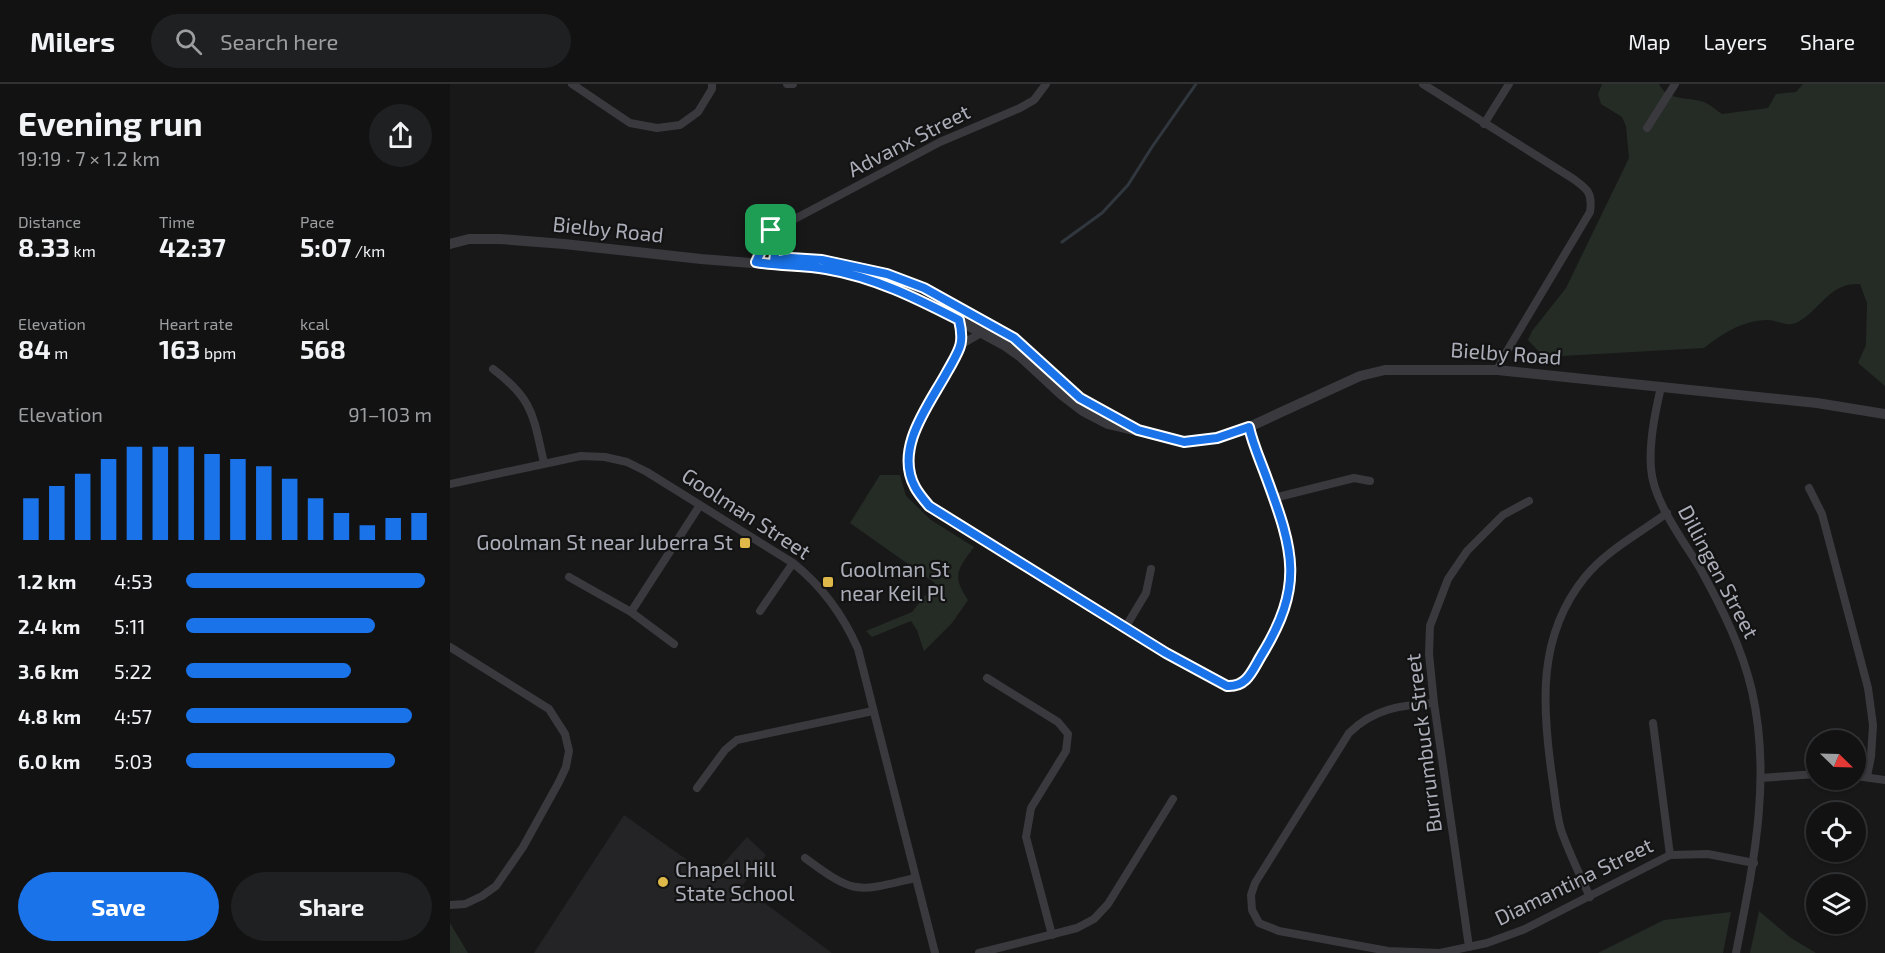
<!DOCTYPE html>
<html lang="en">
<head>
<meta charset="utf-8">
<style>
	:root { --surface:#121213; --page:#1f2021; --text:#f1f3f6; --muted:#9c9ea0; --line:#313233; --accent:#1a73e8 }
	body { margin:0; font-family:"Exo 2",sans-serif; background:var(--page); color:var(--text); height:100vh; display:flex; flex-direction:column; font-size:22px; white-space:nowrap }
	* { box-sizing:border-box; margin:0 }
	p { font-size:20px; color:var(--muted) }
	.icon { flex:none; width:33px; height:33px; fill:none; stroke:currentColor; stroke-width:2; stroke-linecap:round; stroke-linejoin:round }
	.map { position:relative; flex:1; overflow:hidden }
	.side { display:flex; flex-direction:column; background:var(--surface); width:450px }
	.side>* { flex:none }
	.needle { width:39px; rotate:113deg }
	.tools { position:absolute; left:1356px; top:646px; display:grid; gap:12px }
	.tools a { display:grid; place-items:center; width:60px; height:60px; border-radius:50%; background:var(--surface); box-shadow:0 2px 4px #0004,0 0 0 2px var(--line); font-size:30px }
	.pin { position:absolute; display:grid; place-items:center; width:51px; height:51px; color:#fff; margin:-26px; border-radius:12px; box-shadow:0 3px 9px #0006 }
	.round { display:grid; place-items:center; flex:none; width:63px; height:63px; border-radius:32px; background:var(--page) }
	.head { display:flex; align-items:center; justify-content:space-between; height:102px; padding:0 18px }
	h1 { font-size:33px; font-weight:700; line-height:45px }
	.stats { display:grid; grid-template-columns:repeat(3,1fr); gap:9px; height:102px; padding:6px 18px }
	.stats div { display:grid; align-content:center }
	.stats b { font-size:26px; font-weight:700 }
	.stats small { font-size:16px; font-weight:400 }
	.stats p { font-size:16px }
	.chart { height:168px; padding:12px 18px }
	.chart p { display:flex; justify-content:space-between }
	.chart svg { width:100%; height:108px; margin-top:6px; stroke:var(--accent); stroke-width:6 }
	.cta { display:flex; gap:12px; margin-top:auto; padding:12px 18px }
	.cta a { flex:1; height:69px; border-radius:36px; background:var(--accent); color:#fff; font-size:24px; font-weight:700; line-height:69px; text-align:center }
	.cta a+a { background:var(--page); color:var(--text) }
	ul { padding:0 18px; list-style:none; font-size:20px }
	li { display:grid; grid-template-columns:96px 72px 1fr; align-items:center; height:45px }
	li i { height:15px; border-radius:8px; background:var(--accent) }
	header { display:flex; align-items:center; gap:36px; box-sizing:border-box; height:84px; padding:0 30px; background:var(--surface); border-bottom:2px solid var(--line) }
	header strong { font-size:28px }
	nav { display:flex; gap:33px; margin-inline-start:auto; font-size:21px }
	.search { width:420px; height:54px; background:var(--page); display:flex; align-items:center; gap:15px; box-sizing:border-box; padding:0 21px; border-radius:33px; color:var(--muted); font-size:22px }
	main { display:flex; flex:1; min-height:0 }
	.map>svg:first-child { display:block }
	.built { fill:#242426 }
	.green { fill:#242c25 }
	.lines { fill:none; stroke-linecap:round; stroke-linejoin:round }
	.stream { stroke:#31373e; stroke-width:3 }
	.minor { stroke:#39393e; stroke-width:8 }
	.tertiary { stroke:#39393e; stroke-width:10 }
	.route-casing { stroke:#fff; stroke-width:12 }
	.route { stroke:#1a73e8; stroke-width:8 }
	.poi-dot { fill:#dfb84a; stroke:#131314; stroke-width:2 }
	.labels { text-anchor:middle; stroke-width:4.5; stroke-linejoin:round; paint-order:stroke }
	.street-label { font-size:21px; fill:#abaeb8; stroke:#131314 }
	.poi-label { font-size:21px; fill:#abaeb8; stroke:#131314; text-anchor:start }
</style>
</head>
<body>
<header>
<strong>Milers</strong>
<div class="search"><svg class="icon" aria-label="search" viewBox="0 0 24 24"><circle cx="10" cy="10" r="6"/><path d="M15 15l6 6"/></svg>Search here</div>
<nav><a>Map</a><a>Layers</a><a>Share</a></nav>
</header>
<main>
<section class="side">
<div class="head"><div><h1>Evening run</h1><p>19:19 · 7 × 1.2 km</p></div><a class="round"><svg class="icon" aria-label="share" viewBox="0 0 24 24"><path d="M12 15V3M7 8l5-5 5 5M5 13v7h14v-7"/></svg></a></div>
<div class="stats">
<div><p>Distance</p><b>8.33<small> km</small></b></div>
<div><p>Time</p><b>42:37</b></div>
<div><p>Pace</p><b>5:07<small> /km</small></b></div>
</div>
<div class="stats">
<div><p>Elevation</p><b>84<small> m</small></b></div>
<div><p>Heart rate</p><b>163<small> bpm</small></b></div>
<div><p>kcal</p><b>568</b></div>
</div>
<div class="chart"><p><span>Elevation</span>91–103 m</p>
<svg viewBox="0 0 160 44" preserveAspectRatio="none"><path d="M5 44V27M15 44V22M25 44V17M35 44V11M45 44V6M55 44V6M65 44V6M75 44V9M85 44V11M95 44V14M105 44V19M115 44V27M125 44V33M135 44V38M145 44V35M155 44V33"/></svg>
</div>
<ul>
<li><b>1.2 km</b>4:53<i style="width:97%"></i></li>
<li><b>2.4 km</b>5:11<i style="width:77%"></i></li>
<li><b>3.6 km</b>5:22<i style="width:67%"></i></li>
<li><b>4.8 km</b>4:57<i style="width:92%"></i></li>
<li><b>6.0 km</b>5:03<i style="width:85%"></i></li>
</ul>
<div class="cta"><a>Save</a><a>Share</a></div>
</section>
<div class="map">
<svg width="1435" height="869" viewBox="0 0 1435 869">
	<rect width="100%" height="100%" fill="#181819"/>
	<!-- built -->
	<path class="built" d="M174 731 261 793 297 753 316 771 292 802 382 869H84Z"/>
	<!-- green -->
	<g class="green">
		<path d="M1152 0H1209C1218 19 1242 12 1256 19 1262 22 1267 27 1272 30L1318 24 1326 10 1346 8 1353 0H1435V302L1408 279 1416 261 1417 219 1410 200C1380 198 1371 225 1348 238 1336 244 1329 236 1317 236 1293 236 1272 250 1254 264L1094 273 1078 256 1082 247 1116 204 1179 74 1176 42 1172 33 1151 20 1148 10Z"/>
		<path d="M430 391H450L456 412 481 436 524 463C508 485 501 491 518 516L502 539 474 567 467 546 461 537 422 553 416 547 462 528 485 499 400 439Z"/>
		<path d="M1309 827 1341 854 1366 869H1300Z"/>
		<path d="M1281 828 1273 869H1148L1214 836Z"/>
		<path d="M0 839 18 869H0Z"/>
	</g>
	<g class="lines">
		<!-- stream -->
		<path class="stream" d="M612 158 652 129 678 101 702 63 746 0"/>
		<!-- minor -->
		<g class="minor">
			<path d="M122 0 180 39 207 44 230 41 248 28 262 5V0"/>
			<path d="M337 0H343"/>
			<path d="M973 0 1122 94C1137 105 1143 108 1140 128L1057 267 1047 286"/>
			<path d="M1034 40 1059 0"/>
			<path d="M1197 44 1225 0"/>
			<path d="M324 177 328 150 339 138 490 58 570 24 584 16 596 0"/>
			<path d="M306 178 322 146 334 141"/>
			<path d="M509 236 512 260"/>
			<path d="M531 249 512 260 464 348 458 366V384L465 403 479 422 498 435 716 569 777 602C797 603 802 587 811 572 856 500 843 465 815 390 810 375 803 359 799 343"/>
			<path d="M43 285C84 316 83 332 94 379"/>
			<path d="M1211 303C1205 329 1199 358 1201 384 1203 418 1234 457 1251 486 1272 524 1292 564 1302 607 1322 696 1303 782 1286 869"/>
			<path d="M0 400 131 372 155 373 177 378 197 388 343 479C372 502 393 531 408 565L485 869"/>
			<path d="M1359 404 1372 430 1418 604 1423 641 1421 673 1417 692"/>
			<path d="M824 414 904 394 920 397"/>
			<path d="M119 493 181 528 224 560"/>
			<path d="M310 527 343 479"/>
			<path d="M181 528 250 421"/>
			<path d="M675 544 696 509 701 485"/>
			<path d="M0 563 99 625 115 650 119 667 116 683 109 698 73 763 46 802 32 812 15 820 0 821"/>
			<path d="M537 594 608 638 618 650 616 667 581 724 576 753 602 851"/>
			<path d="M984 619C951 621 923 625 899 649L805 799 801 811 802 826 809 839 829 847 938 867 990 869 1037 859 1075 845 1220 771 1258 770 1304 779"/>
			<path d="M1203 639 1220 771"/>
			<path d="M1406 692 1435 696"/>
			<path d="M1311 694 1366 690"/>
			<path d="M247 704 275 666 287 656 423 627"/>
			<path d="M355 774C405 811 406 808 465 794"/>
			<path d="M1140 813C1130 791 1119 769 1111 746 1106 729 1105 710 1102 692 1092 622 1087 552 1135 493 1157 466 1190 449 1217 429"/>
			<path d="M1019 863 984 619 979 570 980 542 998 495 1017 467 1053 431 1079 417"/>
			<path d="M529 869 627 844 644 835 658 820 723 715"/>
		</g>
		<!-- tertiary -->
		<g class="tertiary">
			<path d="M0 160 19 155H50L114 160 251 175 376 185 422 196 454 207 554 261 571 273 612 311 633 327 658 340 734 358 767 354 799 343 910 292 935 286H1047L1367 319 1435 330"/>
			<path d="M327 177 341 174 372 176 437 190 474 204 564 254 630 314 675 339"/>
		</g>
	</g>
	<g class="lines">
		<!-- route casing -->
		<g class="route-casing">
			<path id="route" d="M334 141 328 150 324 177 341 174 372 176 437 190 474 204 564 254 630 314 688 346 734 358 767 354 799 343C803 361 811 378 817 395 844 468 854 502 811 572 802 587 797 603 777 602L716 569 479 422C474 416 468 409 465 403 444 364 479 321 497 288 509 266 515 261 509 236 466 214 424 193 376 185 353 181 329 182 306 178L321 146Z"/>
		</g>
		<!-- route -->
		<use href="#route" class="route"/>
	</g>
	<!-- markers -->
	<g class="poi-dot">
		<rect x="289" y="453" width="12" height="12" rx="3"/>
		<rect x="372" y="492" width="12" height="12" rx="3"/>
		<circle cx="213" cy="798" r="6"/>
	</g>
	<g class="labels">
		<!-- street labels -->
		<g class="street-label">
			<text transform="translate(459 57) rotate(-27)" y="7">Advanx Street</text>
			<text transform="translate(158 146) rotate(6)" y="7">Bielby Road</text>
			<text transform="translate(1056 270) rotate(4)" y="7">Bielby Road</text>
			<text transform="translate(296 430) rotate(33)" y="7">Goolman Street</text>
			<text transform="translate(1268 488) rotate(62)" y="7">Dillingen Street</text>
			<text transform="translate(974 659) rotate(-97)" y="7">Burrumbuck Street</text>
			<text transform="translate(1124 798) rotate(-26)" y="7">Diamantina Street</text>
		</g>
		<!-- poi labels -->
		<g class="poi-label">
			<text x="283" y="466" text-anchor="end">Goolman St near Juberra St</text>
			<text x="390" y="493">Goolman St<tspan x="390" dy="24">near Keil Pl</tspan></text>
			<text x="225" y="793">Chapel Hill<tspan x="225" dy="24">State School</tspan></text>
		</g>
	</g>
</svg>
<div class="tools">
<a><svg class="needle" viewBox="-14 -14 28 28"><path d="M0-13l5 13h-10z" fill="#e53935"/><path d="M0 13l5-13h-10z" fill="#9c9ea0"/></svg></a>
<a><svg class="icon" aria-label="locate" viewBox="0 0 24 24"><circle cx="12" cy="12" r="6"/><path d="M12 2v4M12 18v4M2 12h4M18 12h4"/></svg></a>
<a><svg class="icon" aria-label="layers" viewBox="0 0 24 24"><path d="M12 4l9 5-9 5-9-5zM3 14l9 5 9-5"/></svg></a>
</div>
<div class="pin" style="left:321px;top:146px;background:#1e9e55"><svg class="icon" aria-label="arrive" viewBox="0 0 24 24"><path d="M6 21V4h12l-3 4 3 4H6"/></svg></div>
</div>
</main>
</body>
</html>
